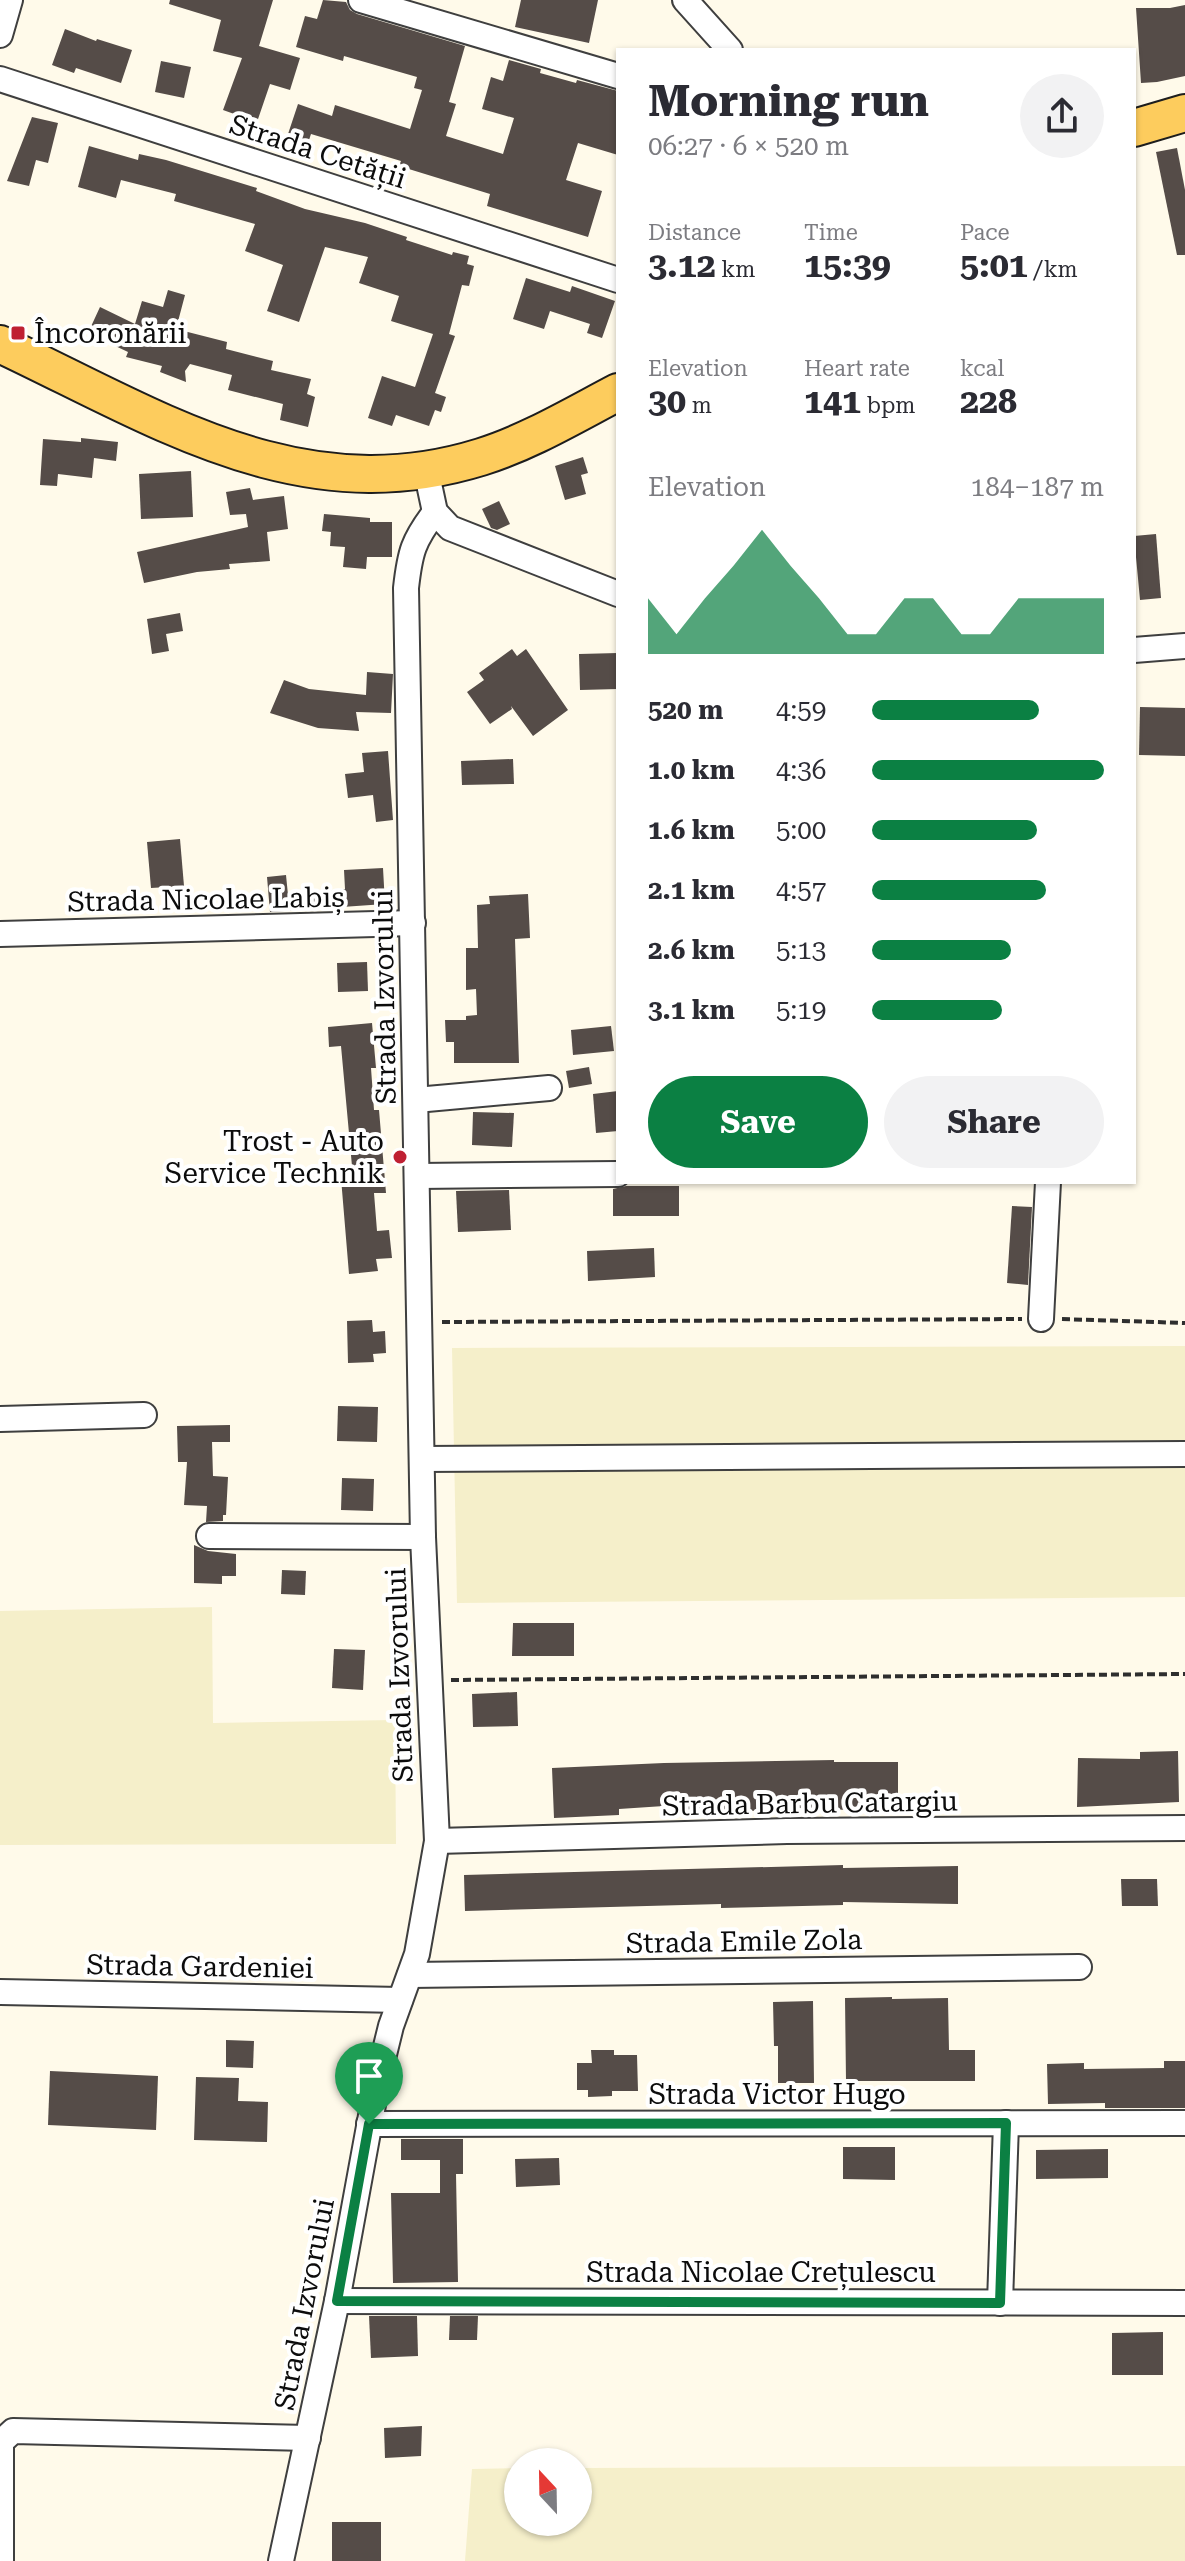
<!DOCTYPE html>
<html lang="en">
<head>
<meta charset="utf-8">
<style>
	:root { --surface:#fff; --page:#f2f2f3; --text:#2b2b33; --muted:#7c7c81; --accent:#0b8043 }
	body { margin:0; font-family:"Roboto Serif",serif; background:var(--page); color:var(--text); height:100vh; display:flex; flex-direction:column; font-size:30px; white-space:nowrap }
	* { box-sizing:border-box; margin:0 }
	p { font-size:26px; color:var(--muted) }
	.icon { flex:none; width:44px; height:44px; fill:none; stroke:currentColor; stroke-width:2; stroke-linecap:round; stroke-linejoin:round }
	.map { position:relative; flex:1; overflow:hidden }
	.panel { position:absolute; left:616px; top:48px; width:520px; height:1136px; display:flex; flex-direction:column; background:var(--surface); border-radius:0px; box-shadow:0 2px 6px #0004 }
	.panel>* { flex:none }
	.needle { width:52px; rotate:338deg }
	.controls { position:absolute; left:504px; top:2448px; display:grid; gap:16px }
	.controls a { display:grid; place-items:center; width:88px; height:88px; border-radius:50%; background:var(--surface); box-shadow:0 2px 6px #0004; font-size:40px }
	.pin { position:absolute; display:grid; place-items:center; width:68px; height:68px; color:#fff; margin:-82px -34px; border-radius:50% 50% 50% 0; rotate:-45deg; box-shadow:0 0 8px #0007 }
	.pin .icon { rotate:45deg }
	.round { display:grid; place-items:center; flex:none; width:84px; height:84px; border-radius:42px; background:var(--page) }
	.overview { display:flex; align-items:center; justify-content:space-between; height:136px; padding:0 32px }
	h1 { font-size:44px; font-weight:700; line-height:60px }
	.figures { display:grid; grid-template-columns:repeat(3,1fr); gap:12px; height:136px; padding:8px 32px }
	.figures div { display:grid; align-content:center }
	.figures b { font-size:34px; font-weight:700 }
	.figures small { font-size:22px; font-weight:400 }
	.figures p { font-size:22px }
	.chart { height:224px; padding:16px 32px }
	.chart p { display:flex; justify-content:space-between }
	.chart svg { width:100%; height:144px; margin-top:8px; fill:var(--accent); opacity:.7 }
	.cta { display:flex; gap:16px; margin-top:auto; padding:16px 32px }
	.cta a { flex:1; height:92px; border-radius:48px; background:var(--accent); color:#fff; font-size:32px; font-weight:700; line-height:92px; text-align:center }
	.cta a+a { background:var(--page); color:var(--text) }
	ul { padding:0 32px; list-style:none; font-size:26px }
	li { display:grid; grid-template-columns:128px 96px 1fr; align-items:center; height:60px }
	li i { height:20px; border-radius:10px; background:var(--accent) }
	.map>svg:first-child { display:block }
	.farmland { fill:#f5efca }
	.building { fill:#554c48 }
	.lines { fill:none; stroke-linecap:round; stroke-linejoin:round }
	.minor-casing { stroke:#3f3f3f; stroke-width:28 }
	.primary-casing { stroke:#1d1d1d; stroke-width:40 }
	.path { stroke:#2e2e2e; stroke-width:4; stroke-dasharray:8 4; stroke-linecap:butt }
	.minor { stroke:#fff; stroke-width:24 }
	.primary { stroke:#fdcc5d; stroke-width:36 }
	.route-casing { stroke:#fff; stroke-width:16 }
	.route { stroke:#0b8043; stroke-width:10 }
	.poi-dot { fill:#bf2032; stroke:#fff; stroke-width:3 }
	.labels { text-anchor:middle; stroke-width:8; stroke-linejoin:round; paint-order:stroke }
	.street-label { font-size:28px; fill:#0c0c0c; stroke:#fff }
	.poi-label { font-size:28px; fill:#0c0c0c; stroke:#fff; text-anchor:start }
</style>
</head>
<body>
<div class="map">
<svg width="1185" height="2561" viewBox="0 0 1185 2561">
	<rect width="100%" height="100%" fill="#fffaea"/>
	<!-- farmland -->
	<g class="farmland">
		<path d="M1185 1346V1597L457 1603 452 1348Z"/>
		<path d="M212 1607 213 1723 395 1720 396 1844 0 1845V1611Z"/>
		<path d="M1185 2466V2561H465L472 2469 518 2468V2522H578V2468Z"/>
	</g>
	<!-- building -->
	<g class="building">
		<path d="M170 0H273L259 46 300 58 290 90 270 84 257 122 223 110 242 58 213 51 221 20 169 4Z"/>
		<path d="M323 0 346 2 350 10 357 14 465 46 449 102 456 104 446 136 503 154 514 118 482 109 491 77 503 81 509 60 541 69 540 73 576 83 577 80 618 91V155L578 143 566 180 602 191 588 237 487 206 490 194 399 166 401 161 311 134 307 146 286 140 298 104 332 116 335 105 410 129 422 90 414 88 417 77 344 56 343 61 296 47 305 16 317 19Z"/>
		<path d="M521 0H598L589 43 515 27Z"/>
		<path d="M1185 5V76L1157 82 1141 83 1136 8H1170Z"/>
		<path d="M65 29 96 41 97 39 132 50 121 83 76 68 74 73 52 65Z"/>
		<path d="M161 61 191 67 184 98 155 92Z"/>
		<path d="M32 117 58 123 48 163 36 160 29 186 7 181Z"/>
		<path d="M89 146 138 160 139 154 166 160 257 188 256 191 305 209 365 223 407 237 406 240 452 255 453 252 469 256 467 264 474 266 469 286 462 285 449 334 455 336 435 393 446 397 441 412 435 410 429 426 396 415 392 426 368 418 382 376 415 387 433 334 391 321 399 296 359 283 368 257 325 247 299 322 267 311 283 265 245 251 255 224 174 201 176 194 121 180 116 198 78 187Z"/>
		<path d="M1177 148 1185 190V255H1177L1156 152Z"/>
		<path d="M526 278 570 292 572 286 615 301 602 338 587 333 590 324 550 311 544 329 513 319Z"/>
		<path d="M168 290 185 295 176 329 227 342 226 349 273 361 271 370 311 379 307 394 315 397 308 427 280 420 283 404 228 390 232 375 190 364 185 371 186 382 160 372 162 366 126 357 128 352 88 333 100 307 135 324 142 301 163 307Z"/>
		<path d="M81 438 118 442 116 461 94 458 92 478 58 474 57 486 40 485 43 439 81 442Z"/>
		<path d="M583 457 588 473 581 475 586 494 565 500 555 466Z"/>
		<path d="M191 471 193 517 141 519 139 474Z"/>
		<path d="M250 488 253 500 284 496 288 529 267 532 270 561 229 564 230 569 197 572 144 583 137 552 248 527 246 514 230 515 226 492Z"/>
		<path d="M499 501 510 524 497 530 491 528 482 509Z"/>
		<path d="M324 514 370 518V522H392V557H367L366 569 343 567 345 547 330 546 331 532 322 531Z"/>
		<path d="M1156 534 1161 598 1140 600 1134 536Z"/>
		<path d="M180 613 183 631 166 634 169 651 152 654 147 619Z"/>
		<path d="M512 649 517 656 526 649 568 710 533 736 511 706 512 709 490 724 467 692 484 680 479 673Z"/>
		<path d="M618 653V689L580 690 579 654Z"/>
		<path d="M367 672 393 674 391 713 356 712 359 731 318 728 270 713 284 680 309 689 366 695Z"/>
		<path d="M1140 707 1185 708V756L1139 755Z"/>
		<path d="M388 751 393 820 376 822 373 795 348 798 345 774 364 772 362 753Z"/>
		<path d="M513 759 514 784 462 785 461 761Z"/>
		<path d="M180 839 184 886 151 888 147 842Z"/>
		<path d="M383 868 385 904 270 912 267 877 286 875 288 895 345 889 344 870Z"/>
		<path d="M528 894 530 938 515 939 519 1063H454V1042H446L445 1020H466V1016L477 1015 476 989 466 990V948H478L477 905 490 904 489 896Z"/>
		<path d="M367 962 368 991 338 992 337 963Z"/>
		<path d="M372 1023 376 1068H371L374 1110H379L386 1193H374L377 1231 389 1230 392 1258 376 1259 378 1271 349 1274 341 1178 353 1177 341 1046 329 1047 328 1027Z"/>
		<path d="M611 1026 614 1051 573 1055 571 1030Z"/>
		<path d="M589 1067 592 1084 569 1088 566 1071Z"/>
		<path d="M618 1091V1131L596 1133 593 1094Z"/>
		<path d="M473 1112 514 1113 512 1147 472 1145Z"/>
		<path d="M626 1186H679V1216H613V1189Z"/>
		<path d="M509 1190 511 1230 458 1232 456 1191Z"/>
		<path d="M1012 1206 1032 1207 1028 1285 1007 1283Z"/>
		<path d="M654 1248 655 1277 588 1281 587 1251Z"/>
		<path d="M372 1320 373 1332 385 1331 386 1353 373 1354 374 1362 348 1363 347 1321Z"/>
		<path d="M338 1406 378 1407 377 1442 337 1441Z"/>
		<path d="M230 1425V1442H212L213 1476 228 1477 226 1515H223V1521L206 1522 207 1506 184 1505 187 1462H178L177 1426Z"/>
		<path d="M342 1478 374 1479 373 1511 341 1510Z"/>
		<path d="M194 1545 208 1551 236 1554V1576H222V1584L194 1583Z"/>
		<path d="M282 1570 306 1571 305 1595 281 1594Z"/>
		<path d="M513 1623H574V1656H512Z"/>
		<path d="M334 1649 365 1650 363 1690 332 1688Z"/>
		<path d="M517 1692 518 1726 473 1727 472 1694Z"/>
		<path d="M1178 1751 1179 1802 1077 1807 1078 1758 1140 1759V1752Z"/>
		<path d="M834 1760V1762H898V1809L665 1812 664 1806 619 1809V1815L554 1818 552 1768 664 1763Z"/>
		<path d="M843 1865V1868L958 1866V1904L843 1902V1905L721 1908V1904L465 1911 464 1875Z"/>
		<path d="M1121 1879H1157L1158 1906H1122Z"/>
		<path d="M892 1997V1999L948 1998 949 2050H975V2081H846L845 1998Z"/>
		<path d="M813 2001 814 2083H778V2046H774L773 2002Z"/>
		<path d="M226 2040 254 2041 253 2068 226 2067Z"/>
		<path d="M591 2050H614V2055H637L638 2091H612V2096L588 2097V2090H577V2063H592Z"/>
		<path d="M1164 2061H1185V2108H1105V2103L1048 2104 1047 2064 1084 2063V2069L1164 2068Z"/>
		<path d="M50 2071 158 2076 156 2130 48 2125Z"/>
		<path d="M196 2077 239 2078 238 2101 268 2102 267 2142 194 2140Z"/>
		<path d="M401 2139H463V2174H456L458 2282 393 2283 391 2193H440V2160H401Z"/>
		<path d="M843 2147H895V2180L843 2179Z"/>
		<path d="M1108 2149V2178L1036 2179V2150Z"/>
		<path d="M559 2158 560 2185 516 2187 515 2159Z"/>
		<path d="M369 2316H417L418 2356 371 2358Z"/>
		<path d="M450 2316H478L477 2340H449Z"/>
		<path d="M1163 2332V2375H1112V2333Z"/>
		<path d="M422 2426 421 2456 385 2458 384 2428Z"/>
		<rect x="332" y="2522" width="49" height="39"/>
	</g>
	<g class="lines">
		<!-- minor casing -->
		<g class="minor-casing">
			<g id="minor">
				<path d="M361 0 618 76"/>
				<path d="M685 0 730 50"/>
				<path d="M0 35 10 0"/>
				<path d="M0 79 618 280"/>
				<path d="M426 470 435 512 450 528 618 594"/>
				<path d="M1134 650 1185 646"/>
				<path d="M0 934 413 923"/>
				<path d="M416 1100 549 1088"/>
				<path d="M418 1176 618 1174"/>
				<path d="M1041 1319 1048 1182"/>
				<path d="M0 1419 144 1415"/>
				<path d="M422 1459 1184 1454"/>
				<path d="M209 1536 423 1537"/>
				<path d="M437 1841 787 1831 1185 1828"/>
				<path d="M410 1975 1079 1967"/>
				<path d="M0 1992 400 2000"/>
				<path d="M369 2124 1185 2123"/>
				<path d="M337 2301 1185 2303"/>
				<path d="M1000 2303 1006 2123"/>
				<path d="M1 2561V2442L13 2431 308 2438"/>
				<path d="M281 2561 337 2301 377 2083 391 2026 417 1954 437 1841 423 1537 406 588C410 552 413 541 435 512"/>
			</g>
		</g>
		<!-- primary casing -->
		<g class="primary-casing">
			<g id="primary">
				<path d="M1134 128 1185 113"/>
				<path d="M0 344C157 418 300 513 481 457 529 442 574 415 618 392"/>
			</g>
		</g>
		<!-- path -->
		<g class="path">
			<path d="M1062 1319 1185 1323"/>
			<path d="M442 1322 1022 1319"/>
			<path d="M451 1680 1185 1674"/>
		</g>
		<!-- minor -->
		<use href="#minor" class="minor"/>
		<!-- primary -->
		<use href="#primary" class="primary"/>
	</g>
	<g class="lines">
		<!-- route casing -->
		<g class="route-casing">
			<path id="route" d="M1006 2123 1000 2303 337 2301 369 2124Z"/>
		</g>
		<!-- route -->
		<use href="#route" class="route"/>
	</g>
	<!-- markers -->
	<g class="poi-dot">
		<rect x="10" y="325" width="16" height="16" rx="4"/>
		<circle cx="400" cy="1157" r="8"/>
	</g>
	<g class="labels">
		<!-- street labels -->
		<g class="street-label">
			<text transform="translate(318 151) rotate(18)" y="10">Strada Cetății</text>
			<text transform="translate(206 899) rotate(-1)" y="10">Strada Nicolae Labiș</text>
			<text transform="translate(384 997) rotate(-91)" y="10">Strada Izvorului</text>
			<text transform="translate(399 1675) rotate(-92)" y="10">Strada Izvorului</text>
			<text transform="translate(810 1803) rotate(-1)" y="10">Strada Barbu Catargiu</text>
			<text transform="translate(744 1941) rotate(-1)" y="10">Strada Emile Zola</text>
			<text transform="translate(200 1966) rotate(1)" y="10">Strada Gardeniei</text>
			<text x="777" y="2104">Strada Victor Hugo</text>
			<text x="761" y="2282">Strada Nicolae Crețulescu</text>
			<text transform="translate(304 2304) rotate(-79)" y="10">Strada Izvorului</text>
		</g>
		<!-- poi labels -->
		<g class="poi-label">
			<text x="34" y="343">Încoronării</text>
			<text x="384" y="1151" text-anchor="end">Trost - Auto<tspan x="384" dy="32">Service Technik</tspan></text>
		</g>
	</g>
</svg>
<div class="controls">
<a><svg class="needle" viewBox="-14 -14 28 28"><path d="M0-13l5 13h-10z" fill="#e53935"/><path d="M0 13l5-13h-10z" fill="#7c7c81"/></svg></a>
</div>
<div class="pin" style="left:369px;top:2124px;background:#1e9e55"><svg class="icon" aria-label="arrive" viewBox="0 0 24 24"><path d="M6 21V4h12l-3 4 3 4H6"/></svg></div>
<section class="panel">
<div class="overview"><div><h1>Morning run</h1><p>06:27 · 6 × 520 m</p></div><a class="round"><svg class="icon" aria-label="share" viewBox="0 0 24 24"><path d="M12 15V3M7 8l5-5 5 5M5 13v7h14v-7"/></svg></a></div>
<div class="figures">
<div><p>Distance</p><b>3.12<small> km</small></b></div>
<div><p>Time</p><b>15:39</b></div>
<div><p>Pace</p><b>5:01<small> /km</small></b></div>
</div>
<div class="figures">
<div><p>Elevation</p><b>30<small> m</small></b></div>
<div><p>Heart rate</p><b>141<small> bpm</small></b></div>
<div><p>kcal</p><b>228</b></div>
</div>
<div class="chart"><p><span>Elevation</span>184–187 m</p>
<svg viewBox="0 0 160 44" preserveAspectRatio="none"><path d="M0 44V27L10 38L20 27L30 17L40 6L50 17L60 27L70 38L80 38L90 27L100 27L110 38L120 38L130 27L140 27L150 27L160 27V44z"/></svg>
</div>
<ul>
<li><b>520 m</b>4:59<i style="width:72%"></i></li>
<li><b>1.0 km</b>4:36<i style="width:100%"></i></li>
<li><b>1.6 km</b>5:00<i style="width:71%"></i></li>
<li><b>2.1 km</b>4:57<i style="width:75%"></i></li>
<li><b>2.6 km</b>5:13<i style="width:60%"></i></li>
<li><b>3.1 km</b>5:19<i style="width:56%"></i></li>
</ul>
<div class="cta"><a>Save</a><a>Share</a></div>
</section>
</div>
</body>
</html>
